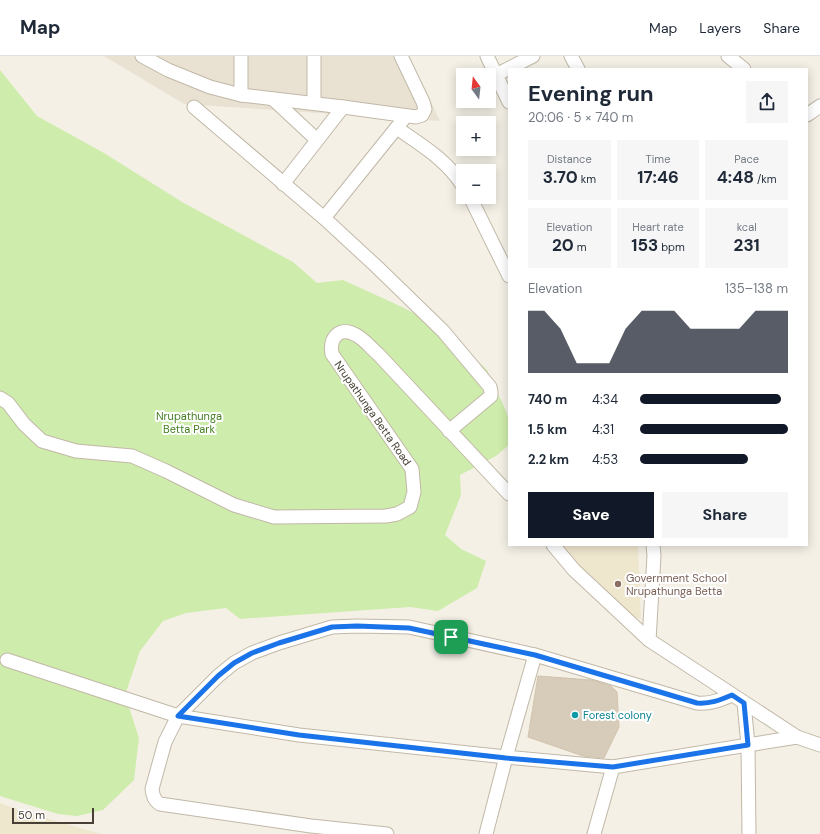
<!DOCTYPE html>
<html lang="en">
<head>
<meta charset="utf-8">
<style>
	:root { --surface:#fff; --page:#f6f6f7; --text:#1f2937; --muted:#747a83; --line:#e0e1e3; --accent:#111827 }
	body { margin:0; font-family:"DM Sans",sans-serif; background:var(--page); color:var(--text); height:100vh; display:flex; flex-direction:column; font-size:15px; white-space:nowrap }
	* { box-sizing:border-box; margin:0 }
	p { font-size:13px; color:var(--muted) }
	.icon { flex:none; width:22px; height:22px; fill:none; stroke:currentColor; stroke-width:2; stroke-linecap:round; stroke-linejoin:round }
	.map { position:relative; flex:1; overflow:hidden }
	.sheet { position:absolute; left:508px; top:12px; width:300px; height:478px; display:flex; flex-direction:column; background:var(--surface); border-radius:0px; box-shadow:0 2px 10px #0003 }
	.sheet>* { flex:none }
	.needle { width:26px; rotate:345deg }
	.fabs { position:absolute; left:456px; top:12px; display:grid; gap:8px }
	.fabs a { display:grid; place-items:center; width:40px; height:40px; border-radius:0px; background:var(--surface); box-shadow:0 2px 10px #0003; font-size:20px }
	.scale { position:absolute; left:12px; bottom:10px; width:82px; box-sizing:border-box; padding-left:4px; border:2px solid #484034; border-top:0; font-size:11px; line-height:14px; white-space:nowrap; color:#484034; -webkit-text-stroke:3px #fff; paint-order:stroke }
	.pin { position:absolute; display:grid; place-items:center; width:34px; height:34px; color:#fff; margin:-17px; border-radius:8px; box-shadow:0 2px 6px #0006 }
	.round { display:grid; place-items:center; flex:none; width:42px; height:42px; border-radius:0px; background:var(--page) }
	.summary { display:flex; align-items:center; justify-content:space-between; height:68px; padding:0 20px }
	h1 { font-size:22px; font-weight:700; line-height:30px }
	.metrics { display:grid; grid-template-columns:repeat(3,1fr); gap:6px; height:68px; padding:4px 20px }
	.metrics div { display:grid; align-content:center; border-radius:0px; background:var(--page); text-align:center }
	.metrics b { font-size:17px; font-weight:700 }
	.metrics small { font-size:11px; font-weight:400 }
	.metrics p { font-size:11px }
	.chart { height:112px; padding:8px 20px }
	.chart p { display:flex; justify-content:space-between }
	.chart svg { width:100%; height:72px; margin-top:4px; fill:var(--accent); opacity:.7 }
	.primary-button { display:flex; gap:8px; margin-top:auto; padding:8px 20px }
	.primary-button a { flex:1; height:46px; border-radius:0px; background:var(--accent); color:#fff; font-size:16px; font-weight:700; line-height:46px; text-align:center }
	.primary-button a+a { background:var(--page); color:var(--text) }
	ul { padding:0 20px; list-style:none; font-size:13px }
	li { display:grid; grid-template-columns:64px 48px 1fr; align-items:center; height:30px }
	li i { height:10px; border-radius:5px; background:var(--accent) }
	header { display:flex; align-items:center; gap:24px; box-sizing:border-box; height:56px; padding:0 20px; background:var(--surface); border-bottom:1px solid var(--line) }
	header strong { font-size:19px }
	nav { display:flex; gap:22px; margin-inline-start:auto; font-size:14px }
	.map>svg:first-child { display:block }
	.residential { fill:#e9e2d3 }
	.education { fill:#efe6ce }
	.green { fill:#ceecab }
	.building { fill:#d7ccba; stroke:#d2c4ad }
	.lines { fill:none; stroke-linecap:round; stroke-linejoin:round }
	.minor-casing { stroke:#c1b8a7; stroke-width:15 }
	.minor { stroke:#fff; stroke-width:13 }
	.route-casing { stroke:#fff; stroke-width:8 }
	.route { stroke:#1a73e8; stroke-width:5 }
	.education-dot { fill:#8d6e63; stroke:#fff; stroke-width:1.5 }
	.culture-dot { fill:#0f9aa8; stroke:#fff; stroke-width:1.5 }
	.labels { text-anchor:middle; stroke-width:4; stroke-linejoin:round; paint-order:stroke }
	.street-label { font-size:11px; fill:#484034; stroke:#fff }
	.park-label { font-size:11px; fill:#447f22; stroke:#fff }
	.education-label { font-size:11px; fill:#785e54; stroke:#fff; text-anchor:start }
	.culture-label { font-size:11px; fill:#0d838f; stroke:#fff; text-anchor:start }
</style>
</head>
<body>
<header>
<strong>Map</strong>
<nav><a>Map</a><a>Layers</a><a>Share</a></nav>
</header>
<div class="map">
<svg width="820" height="778" viewBox="0 0 820 778">
	<rect width="100%" height="100%" fill="#f4f0e6"/>
	<!-- residential -->
	<path class="residential" d="M104 0H409L440 65 184 48Z"/>
	<!-- education -->
	<g class="education">
		<path d="M562 489H638L641 563 627 559 584 515Z"/>
		<path d="M0 747 22 755 101 778H0Z"/>
	</g>
	<!-- green -->
	<path class="green" d="M0 14 37 60 104 97 182 146 293 206 317 227 343 224 402 251 444 273 487 314 506 355 509 364V389L496 400 460 419 461 439 445 479 461 493 486 505 477 532 438 555 410 551 240 563 226 552 186 557 163 565 140 595 125 639 139 682 134 724 103 754 77 760 58 758 0 740Z"/>
	<!-- building -->
	<path class="building" d="M538 620 591 624 611 630 617 636 619 671 604 702 583 700 528 681Z"/>
	<g class="lines">
		<!-- minor casing -->
		<g class="minor-casing">
			<g id="minor">
				<path d="M142 0 168 14 210 31 241 39 343 51 416 61 422 59 425 53 423 46 401 0"/>
				<path d="M314 0V47"/>
				<path d="M487 0 509 46"/>
				<path d="M571 0 578 13"/>
				<path d="M728 0 744 13"/>
				<path d="M496 19 533 0"/>
				<path d="M241 39V0"/>
				<path d="M273 43 317 84"/>
				<path d="M194 51 324 162 376 210 443 275 490 331 491 336V340L449 375"/>
				<path d="M807 59 820 50"/>
				<path d="M397 72C422 90 446 103 463 130"/>
				<path d="M283 128 343 51"/>
				<path d="M470 141 509 220"/>
				<path d="M324 162 406 60"/>
				<path d="M0 342 8 347 24 368 42 385 76 395 132 400 166 415 234 449 274 461 386 460 397 458 410 451 414 436 412 413 332 298C329 281 340 270 356 279 364 283 371 292 378 298L509 438"/>
				<path d="M553 489 574 514 649 584 797 681 820 689"/>
				<path d="M649 584 654 500 653 489"/>
				<path d="M7 604 178 660 299 679 506 701 613 711"/>
				<path d="M744 647 748 689 749 778"/>
				<path d="M387 778 311 770 160 748C154 744 153 740 152 733L165 686 178 660 218 620 234 607 252 597 279 587 332 571 357 570 409 571 535 599 697 647C711 648 720 644 732 639"/>
				<path d="M486 778 506 701 535 599"/>
				<path d="M594 778 613 711 797 681"/>
			</g>
		</g>
		<!-- minor -->
		<use href="#minor" class="minor"/>
	</g>
	<g class="lines">
		<!-- route casing -->
		<g class="route-casing">
			<path id="route" d="M357 570 409 572 535 599 697 647C711 648 720 644 732 639L744 647 748 689 613 711 506 702 299 679 178 660 218 620 234 607 252 597 279 587 332 571Z"/>
		</g>
		<!-- route -->
		<use href="#route" class="route"/>
	</g>
	<!-- markers -->
	<circle class="education-dot" cx="618" cy="528" r="4"/>
	<circle class="culture-dot" cx="575" cy="659" r="4"/>
	<g class="labels">
		<!-- street labels -->
		<g class="street-label">
			<text transform="translate(373 357) rotate(55)" y="4">Nrupathunga Betta Road</text>
		</g>
		<!-- park labels -->
		<g class="park-label">
			<text x="189" y="364">Nrupathunga<tspan x="189" dy="13">Betta Park</tspan></text>
		</g>
		<!-- education labels -->
		<g class="education-label">
			<text x="626" y="526">Government School<tspan x="626" dy="13">Nrupathunga Betta</tspan></text>
		</g>
		<!-- culture labels -->
		<g class="culture-label">
			<text x="583" y="663">Forest colony</text>
		</g>
	</g>
</svg>
<div class="fabs">
<a><svg class="needle" viewBox="-14 -14 28 28"><path d="M0-13l5 13h-10z" fill="#e53935"/><path d="M0 13l5-13h-10z" fill="#747a83"/></svg></a>
<a>+</a>
<a>−</a>
</div>
<div class="scale">50 m</div>
<div class="pin" style="left:451px;top:581px;background:#1e9e55"><svg class="icon" aria-label="arrive" viewBox="0 0 24 24"><path d="M6 21V4h12l-3 4 3 4H6"/></svg></div>
<section class="sheet">
<div class="summary"><div><h1>Evening run</h1><p>20:06 · 5 × 740 m</p></div><a class="round"><svg class="icon" aria-label="share" viewBox="0 0 24 24"><path d="M12 15V3M7 8l5-5 5 5M5 13v7h14v-7"/></svg></a></div>
<div class="metrics">
<div><p>Distance</p><b>3.70<small> km</small></b></div>
<div><p>Time</p><b>17:46</b></div>
<div><p>Pace</p><b>4:48<small> /km</small></b></div>
</div>
<div class="metrics">
<div><p>Elevation</p><b>20<small> m</small></b></div>
<div><p>Heart rate</p><b>153<small> bpm</small></b></div>
<div><p>kcal</p><b>231</b></div>
</div>
<div class="chart"><p><span>Elevation</span>135–138 m</p>
<svg viewBox="0 0 160 44" preserveAspectRatio="none"><path d="M0 44V6L10 6L20 17L30 38L40 38L50 38L60 17L70 6L80 6L90 6L100 17L110 17L120 17L130 17L140 6L150 6L160 6V44z"/></svg>
</div>
<ul>
<li><b>740 m</b>4:34<i style="width:95%"></i></li>
<li><b>1.5 km</b>4:31<i style="width:100%"></i></li>
<li><b>2.2 km</b>4:53<i style="width:73%"></i></li>
</ul>
<div class="primary-button"><a>Save</a><a>Share</a></div>
</section>
</div>
</body>
</html>
